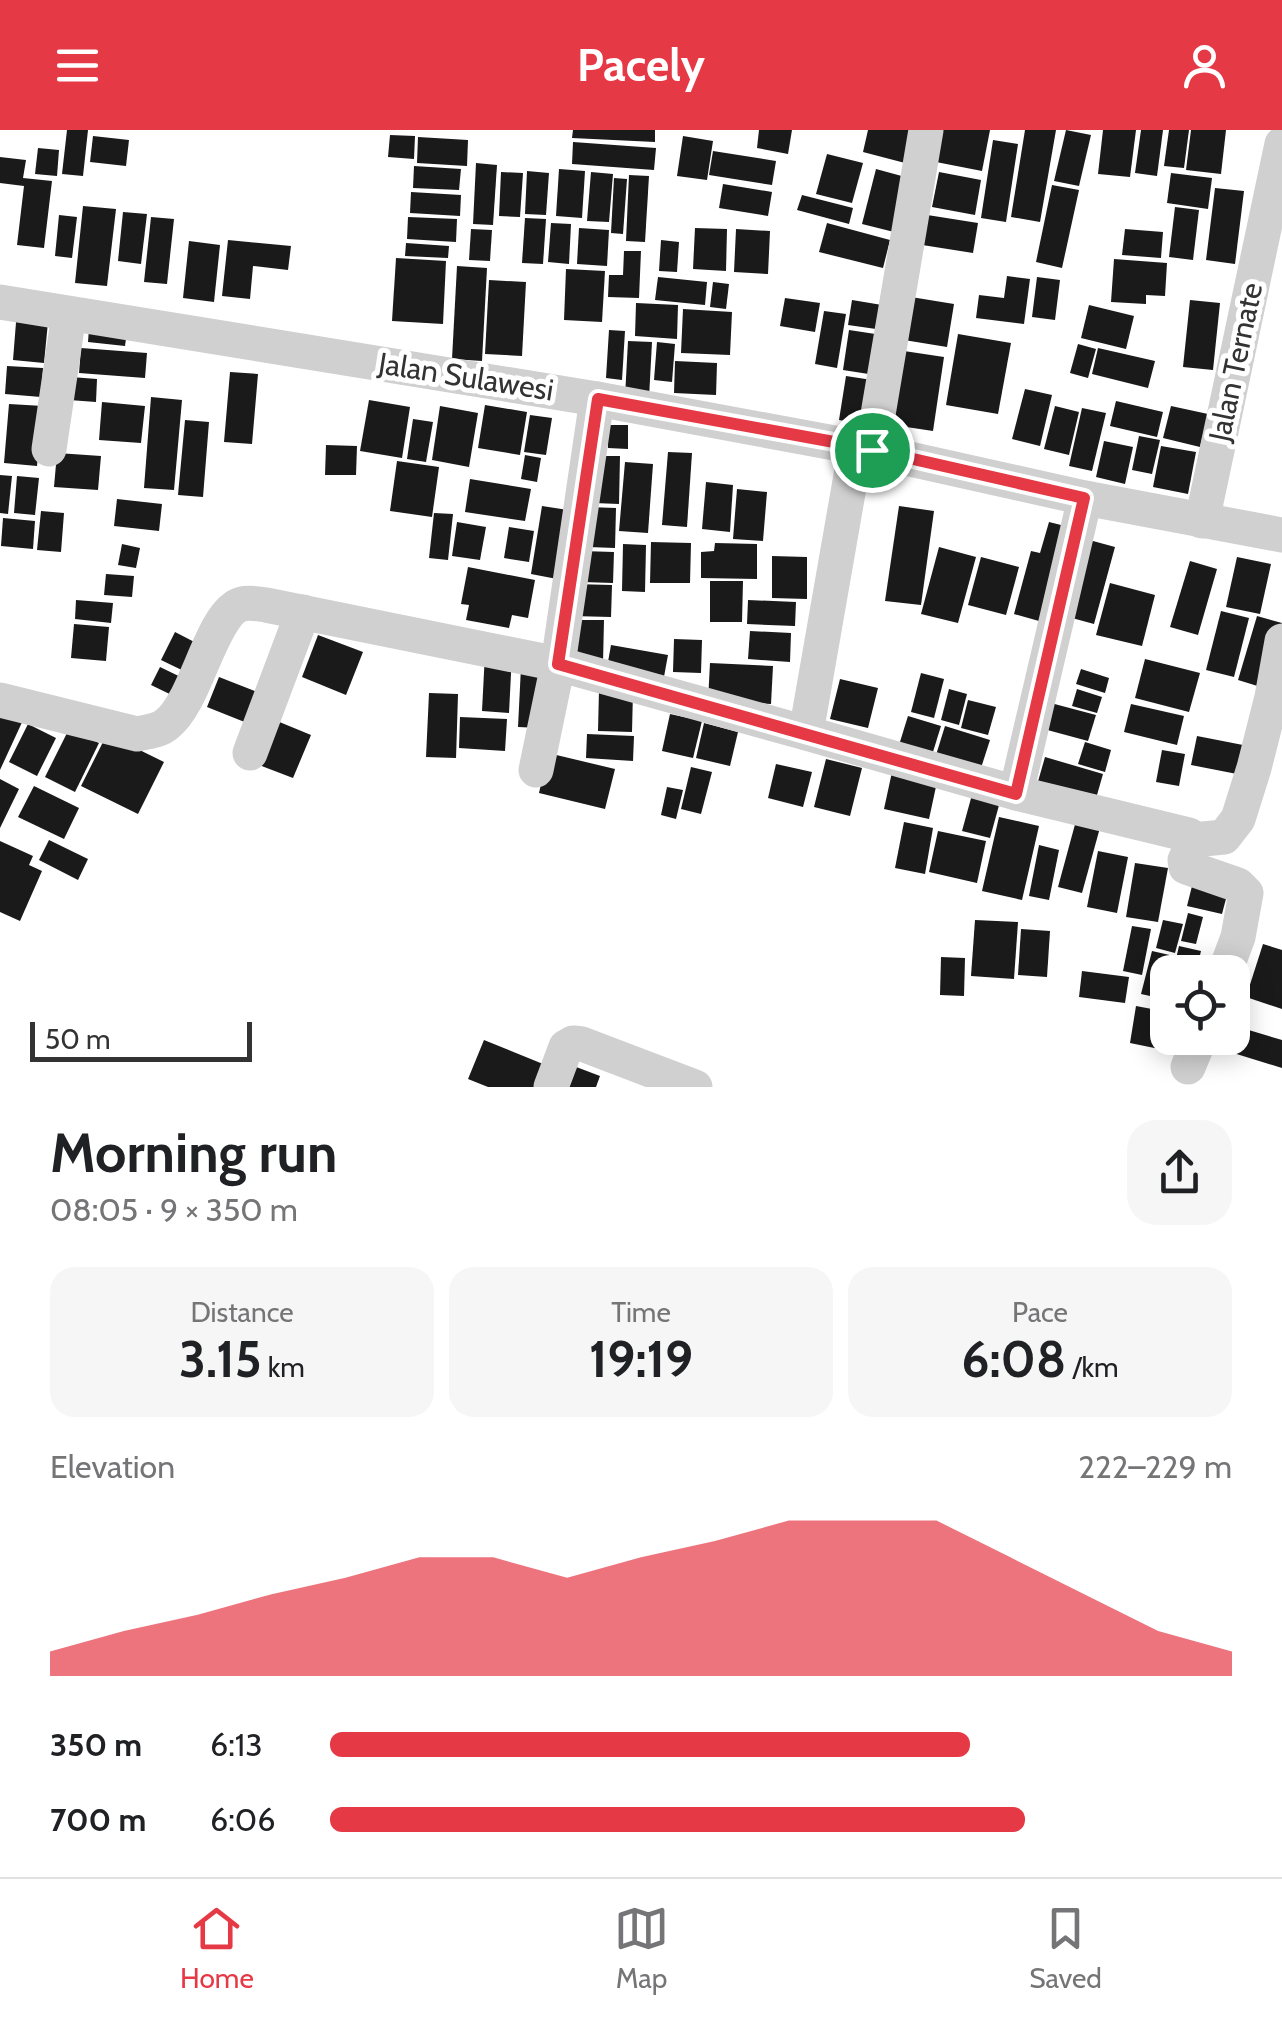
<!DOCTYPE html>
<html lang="en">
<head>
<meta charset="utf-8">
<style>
	:root { --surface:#fff; --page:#f6f6f6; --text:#202124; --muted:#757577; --line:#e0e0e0; --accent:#e63946 }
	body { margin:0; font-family:Cabin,sans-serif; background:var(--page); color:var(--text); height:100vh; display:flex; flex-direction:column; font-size:38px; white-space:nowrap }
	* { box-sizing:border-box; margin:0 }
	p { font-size:32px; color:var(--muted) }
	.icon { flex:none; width:55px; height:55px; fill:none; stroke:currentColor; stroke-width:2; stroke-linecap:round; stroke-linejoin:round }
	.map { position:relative; height:957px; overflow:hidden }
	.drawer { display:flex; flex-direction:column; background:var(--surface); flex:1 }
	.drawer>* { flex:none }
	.buttons { position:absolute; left:1150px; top:825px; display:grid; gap:20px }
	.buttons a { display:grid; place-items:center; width:100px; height:100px; border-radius:20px; background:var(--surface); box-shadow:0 5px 25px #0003; font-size:50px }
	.scale { position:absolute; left:30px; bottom:25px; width:222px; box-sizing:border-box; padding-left:10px; border:5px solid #333; border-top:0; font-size:28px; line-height:35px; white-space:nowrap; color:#333; -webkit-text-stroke:8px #fff; paint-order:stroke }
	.pin { position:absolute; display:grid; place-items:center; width:85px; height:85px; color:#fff; margin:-42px; border:5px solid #fff; border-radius:50%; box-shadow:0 2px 10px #0007 }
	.round { display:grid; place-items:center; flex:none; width:105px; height:105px; border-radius:30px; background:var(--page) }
	.head { display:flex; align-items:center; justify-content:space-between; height:170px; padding:0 50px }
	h1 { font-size:55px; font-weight:700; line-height:75px }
	.figures { display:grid; grid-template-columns:repeat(3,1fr); gap:15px; height:170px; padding:10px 50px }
	.figures div { display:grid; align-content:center; border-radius:25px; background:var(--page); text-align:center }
	.figures b { font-size:50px; font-weight:700 }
	.figures small { font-size:28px; font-weight:400 }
	.figures p { font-size:28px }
	.chart { height:280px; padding:20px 50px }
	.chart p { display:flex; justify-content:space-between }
	.chart svg { width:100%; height:180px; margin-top:10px; fill:var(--accent); opacity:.7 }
	ul { padding:0 50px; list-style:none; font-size:32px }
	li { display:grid; grid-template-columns:160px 120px 1fr; align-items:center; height:75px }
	li i { height:25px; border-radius:12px; background:var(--accent) }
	header { display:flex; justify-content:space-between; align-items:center; height:130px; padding:0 50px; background:var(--accent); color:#fff; font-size:45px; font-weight:700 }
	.dock { display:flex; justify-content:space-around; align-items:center; height:140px; border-top:2px solid var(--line); background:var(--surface); font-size:28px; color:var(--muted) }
	.dock a { display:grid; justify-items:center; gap:5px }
	.dock .on { color:var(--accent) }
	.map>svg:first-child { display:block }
	.building { fill:#1a1a1a }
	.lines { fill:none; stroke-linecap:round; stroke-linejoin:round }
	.minor { stroke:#d0d0d0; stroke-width:35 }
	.route-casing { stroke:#fff; stroke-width:20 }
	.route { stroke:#e63946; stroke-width:12 }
	.labels { text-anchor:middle; stroke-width:10; stroke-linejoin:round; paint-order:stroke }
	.street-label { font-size:30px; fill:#333; stroke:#fff }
</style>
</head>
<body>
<header><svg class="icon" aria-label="menu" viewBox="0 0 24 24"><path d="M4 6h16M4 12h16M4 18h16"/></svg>Pacely<svg class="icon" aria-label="person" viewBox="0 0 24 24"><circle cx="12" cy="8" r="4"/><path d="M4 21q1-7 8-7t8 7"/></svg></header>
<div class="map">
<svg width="1282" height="957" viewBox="0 0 1282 957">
	<rect width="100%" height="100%" fill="#fff"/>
	<!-- building -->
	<g class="building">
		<path d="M67 0H88L83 46 62 44Z"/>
		<path d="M573 0H655V12L572 8Z"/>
		<path d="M759 0H792L788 24 757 18Z"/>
		<path d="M868 0H914L905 33 863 22Z"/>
		<path d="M942 0H990L982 41 936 32Z"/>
		<path d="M1025 0H1056L1040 92 1011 87Z"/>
		<path d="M1066 0 1091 5 1079 56 1054 51Z"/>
		<path d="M1103 0H1136L1130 47 1098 44Z"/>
		<path d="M1141 0H1163L1157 46 1135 43Z"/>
		<path d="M1169 0H1189L1184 38 1164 36Z"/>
		<path d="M1191 0H1226L1221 44 1186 40Z"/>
		<path d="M390 5 415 6 414 29 388 27Z"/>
		<path d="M93 6 129 10 126 36 90 32Z"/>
		<path d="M683 6 713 11 707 50 677 46Z"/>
		<path d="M418 7 468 10 467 36 417 33Z"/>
		<path d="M993 10 1018 14 1006 92 981 88Z"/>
		<path d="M573 12 656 18 654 40 572 34Z"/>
		<path d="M38 18 59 20 57 46 35 44Z"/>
		<path d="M713 21 776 31 772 55 709 45Z"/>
		<path d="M827 24 863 33 852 73 816 64Z"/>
		<path d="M0 27 26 30 23 48 52 51 44 118 17 115 24 56 0 53Z"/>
		<path d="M476 33 497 35 493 95 473 94Z"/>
		<path d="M414 36 461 39 459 60 413 58Z"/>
		<path d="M559 39 585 41 582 88 556 86Z"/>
		<path d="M876 39 909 48 894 102 862 94Z"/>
		<path d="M527 41 549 43 546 85 525 84Z"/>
		<path d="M501 42 523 43 520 87 499 86Z"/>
		<path d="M591 42 613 44 609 92 587 91Z"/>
		<path d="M939 42 981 50 975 85 932 77Z"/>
		<path d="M1171 43 1212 48 1208 79 1167 73Z"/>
		<path d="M629 45 649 46 645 112 626 111Z"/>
		<path d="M614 48 627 49 623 104 611 103Z"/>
		<path d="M723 54 772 62 768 86 719 78Z"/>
		<path d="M1052 55 1079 60 1062 138 1036 132Z"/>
		<path d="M1215 58 1244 61 1235 134 1206 130Z"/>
		<path d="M411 62 461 65 460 86 410 83Z"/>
		<path d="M802 65 853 78 849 94 797 80Z"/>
		<path d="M83 76 116 79 107 156 75 153Z"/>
		<path d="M1175 77 1199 80 1193 130 1169 127Z"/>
		<path d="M123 82 147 84 141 134 118 131Z"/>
		<path d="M921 84 978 93 973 123 916 114Z"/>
		<path d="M59 85 77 87 72 128 55 126Z"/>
		<path d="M151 87 174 89 167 154 144 152Z"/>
		<path d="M408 87 457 89 456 112 407 109Z"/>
		<path d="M525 88 546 89 543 134 522 133Z"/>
		<path d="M551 93 571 94 569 134 548 132Z"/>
		<path d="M827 93 890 110 883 138 819 122Z"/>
		<path d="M579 98 609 100 607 136 577 134Z"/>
		<path d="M695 98 727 99 726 141 693 139Z"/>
		<path d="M471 99 492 100 490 131 469 130Z"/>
		<path d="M736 99 770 101 768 144 734 142Z"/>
		<path d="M1125 99 1163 102 1161 128 1122 125Z"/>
		<path d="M228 110 291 116 288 140 253 136 250 169 222 166Z"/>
		<path d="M661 110 679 112 677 142 659 141Z"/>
		<path d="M189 111 220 115 214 172 183 168Z"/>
		<path d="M406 113 449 116 448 128 405 126Z"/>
		<path d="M624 121H641L639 168 608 167 609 145H623Z"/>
		<path d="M396 128 446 131 443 194 392 191Z"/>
		<path d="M1114 129 1167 133 1165 166 1146 165V174L1111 172Z"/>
		<path d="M457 136 487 138 482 231 452 229Z"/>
		<path d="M566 139 605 141 602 192 564 190Z"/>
		<path d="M1007 146 1030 149 1024 194 976 188 979 165 1004 168Z"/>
		<path d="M658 147 707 152 705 175 655 170Z"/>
		<path d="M1037 147 1060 150 1055 190 1032 187Z"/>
		<path d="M489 150 526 152 522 226 485 224Z"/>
		<path d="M713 152 729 154 726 179 710 177Z"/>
		<path d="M911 167 954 174 947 217 904 210Z"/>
		<path d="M785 168 820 173 815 202 780 196Z"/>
		<path d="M852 170 888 176 883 200 848 195Z"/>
		<path d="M1190 170 1220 173 1213 240 1183 237Z"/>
		<path d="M636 173 678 175 677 209 635 206Z"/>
		<path d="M1089 175 1134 186 1126 219 1081 208Z"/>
		<path d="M683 179 732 182 730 225 681 223Z"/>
		<path d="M17 180 49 182 44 233 13 230Z"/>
		<path d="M824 181 846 184 837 238 815 234Z"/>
		<path d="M89 198 127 201 125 216 88 212Z"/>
		<path d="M609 200 625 201 622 250 606 248Z"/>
		<path d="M849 200 882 205 875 245 843 240Z"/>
		<path d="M958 204 1011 213 998 284 946 275Z"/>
		<path d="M628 211 652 212 649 268 625 267Z"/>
		<path d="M657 212 675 214 672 252 654 250Z"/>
		<path d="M1078 214 1096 219 1088 248 1070 243Z"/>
		<path d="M81 218 147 223 145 248 79 243Z"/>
		<path d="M1098 218 1155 231 1148 258 1092 244Z"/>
		<path d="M904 221 944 227 933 301 893 295Z"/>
		<path d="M675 231 717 233 716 265 674 263Z"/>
		<path d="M7 236 43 238 41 267 5 264Z"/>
		<path d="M230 242 258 244 252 314 224 312Z"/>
		<path d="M846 246 872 250 865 295 839 290Z"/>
		<path d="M71 247 97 249 96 272 69 270Z"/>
		<path d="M1025 259 1052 265 1040 316 1012 309Z"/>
		<path d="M151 267 182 270 174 360 144 358Z"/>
		<path d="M369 270 410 277 402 328 360 321Z"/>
		<path d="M1116 271 1163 282 1157 307 1110 296Z"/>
		<path d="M102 272 145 276 141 313 99 310Z"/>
		<path d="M9 274 43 276 37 336 4 333Z"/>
		<path d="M485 275 527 282 520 325 478 318Z"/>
		<path d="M440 276 478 283 469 337 432 330Z"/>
		<path d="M1055 276 1079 282 1069 325 1044 319Z"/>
		<path d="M1171 276 1208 284 1200 317 1163 308Z"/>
		<path d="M1082 278 1106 283 1092 341 1069 336Z"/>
		<path d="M530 285 552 288 546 325 524 322Z"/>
		<path d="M413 289 433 292 426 332 407 329Z"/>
		<path d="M185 290 209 292 203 367 178 365Z"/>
		<path d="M608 295H628V319L608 318Z"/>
		<path d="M1139 306 1160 310 1152 344 1132 340Z"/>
		<path d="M1104 311 1133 317 1125 354 1096 347Z"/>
		<path d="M326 315 357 316 356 345H325Z"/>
		<path d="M1161 316 1196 322 1188 364 1153 357Z"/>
		<path d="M668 322 692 323 687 397 662 395Z"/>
		<path d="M57 323 101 326 98 360 54 357Z"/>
		<path d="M525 325 541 328 537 352 521 349Z"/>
		<path d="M594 326H620L619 374 594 373Z"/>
		<path d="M397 331 439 337 432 387 390 381Z"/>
		<path d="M625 332 653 334 648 403 619 401Z"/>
		<path d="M0 345 12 346 8 384 0 383Z"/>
		<path d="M17 346 39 348 35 385 14 383Z"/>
		<path d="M470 349 531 359 525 391 465 382Z"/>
		<path d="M706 352 733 355 730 402 702 399Z"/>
		<path d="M737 359 767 362 763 411 733 409Z"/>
		<path d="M117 369 162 374 159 401 114 396Z"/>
		<path d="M542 376 568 380 557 449 531 444Z"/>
		<path d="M899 376 934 381 921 475 885 471Z"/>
		<path d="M588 377 616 378 615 418 588 417Z"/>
		<path d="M41 381 64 383 61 422 37 420Z"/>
		<path d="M434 383 453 384 448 430 429 428Z"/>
		<path d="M3 388 35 391 33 419 1 416Z"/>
		<path d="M457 392 486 397 480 430 452 426Z"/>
		<path d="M1049 392 1073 398 1046 493 1014 484 1031 421 1040 423Z"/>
		<path d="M509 397 534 401 529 432 504 428Z"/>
		<path d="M1082 408 1115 417 1094 494 1061 485Z"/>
		<path d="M651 412 691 413 690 453H650Z"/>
		<path d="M715 413 757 414V449L701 448V422L714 421Z"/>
		<path d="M122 414 140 418 136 438 118 435Z"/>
		<path d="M623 414 646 415 645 462 622 461Z"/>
		<path d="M939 417 976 427 958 493 921 484Z"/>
		<path d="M582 421 614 422 613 453 582 452Z"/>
		<path d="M772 426 807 427V469L772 468Z"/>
		<path d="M981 427 1019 437 1006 485 968 475Z"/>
		<path d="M1237 427 1271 434 1260 484 1226 477Z"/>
		<path d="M1190 431 1217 439 1198 505 1170 497Z"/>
		<path d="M468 437 535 450 528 488 512 485 509 498 466 490 469 475 461 474Z"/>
		<path d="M106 444 134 446 132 467 104 465Z"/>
		<path d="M710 451H743L742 492H710Z"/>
		<path d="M1110 453 1155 465 1142 516 1096 505Z"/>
		<path d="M573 454 612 455 611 487 572 486Z"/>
		<path d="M76 470 113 473 111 493 75 489Z"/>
		<path d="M748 470 796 472 795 496 747 494Z"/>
		<path d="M1221 481 1249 488 1234 547 1206 540Z"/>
		<path d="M1257 486 1282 493 1264 558 1238 550Z"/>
		<path d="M571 490H604L603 533H570Z"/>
		<path d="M74 494 109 497 106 531 71 528Z"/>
		<path d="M750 501 791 503 790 532 748 529Z"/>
		<path d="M175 502 206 518 192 545 161 530Z"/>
		<path d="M318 505 363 522 346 565 302 547Z"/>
		<path d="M674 509 702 510 701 543 673 542Z"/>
		<path d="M611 515 668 525 663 552 606 543Z"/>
		<path d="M485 523 512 524 509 583 482 581Z"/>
		<path d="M1145 529 1200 543 1189 582 1135 568Z"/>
		<path d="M710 533 773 536 771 574 708 571Z"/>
		<path d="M160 537 191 552 182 570 151 555Z"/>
		<path d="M521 537 543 538 540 598 518 597Z"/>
		<path d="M1081 539 1109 548 1105 563 1076 554Z"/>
		<path d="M921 543 944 549 934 588 911 582Z"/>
		<path d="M219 547 260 563 247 593 207 577Z"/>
		<path d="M840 549 878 558 868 598 830 589Z"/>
		<path d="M949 559 967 564 959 595 941 590Z"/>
		<path d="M1077 559 1102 567 1097 583 1072 576Z"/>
		<path d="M599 560 633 561 632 602 598 601Z"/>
		<path d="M429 563 458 564 456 628 426 627Z"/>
		<path d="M968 570 996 577 988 605 961 598Z"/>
		<path d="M1047 572 1096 585 1088 611 1040 598Z"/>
		<path d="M1131 574 1184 586 1177 615 1124 602Z"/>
		<path d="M0 577 24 588 0 640Z"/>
		<path d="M670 584 702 591 693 628 662 621Z"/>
		<path d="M908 586 941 596 932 625 899 615Z"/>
		<path d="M460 587 507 589 505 621 459 618Z"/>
		<path d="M277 591 311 605 293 648 259 635Z"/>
		<path d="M704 593 738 602 730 636 696 628Z"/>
		<path d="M28 594 56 608 37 646 9 632Z"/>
		<path d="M945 596 990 610 981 638 936 625Z"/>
		<path d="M69 599 99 613 75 662 45 647Z"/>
		<path d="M107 604 164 632 138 684 81 656Z"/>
		<path d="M587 604 634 606 633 631 586 628Z"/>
		<path d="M1197 606 1243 615 1237 644 1191 635Z"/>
		<path d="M1085 612 1111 620 1105 642 1078 634Z"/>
		<path d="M1162 620 1185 624 1179 656 1156 652Z"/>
		<path d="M548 623 615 639 605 679 539 663Z"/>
		<path d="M1045 627 1103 644 1095 672 1037 655Z"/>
		<path d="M826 629 862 638 850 686 814 677Z"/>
		<path d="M776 634 812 642 803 677 768 668Z"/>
		<path d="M691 637 712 642 701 684 681 679Z"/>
		<path d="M892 642 937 652 929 689 884 679Z"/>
		<path d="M0 649 19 659 0 698Z"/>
		<path d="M34 656 79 678 64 709 18 687Z"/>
		<path d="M667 657 683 660 676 689 661 685Z"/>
		<path d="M973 661 1001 668 990 708 962 701Z"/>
		<path d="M999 687 1039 696 1022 770 982 761Z"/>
		<path d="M1077 687 1101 694 1082 763 1058 757Z"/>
		<path d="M904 692 933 698 925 744 895 738Z"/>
		<path d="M938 701 986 711 977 753 929 742Z"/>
		<path d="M49 710 88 729 78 750 39 730Z"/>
		<path d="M0 711 33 726 29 735 42 741 20 791 0 782Z"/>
		<path d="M1039 715 1059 720 1049 770 1029 766Z"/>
		<path d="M1098 721 1128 727 1117 783 1087 777Z"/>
		<path d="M1135 733 1168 738 1158 792 1126 787Z"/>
		<path d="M1192 756 1227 765 1222 784 1187 776Z"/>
		<path d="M1188 783 1203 787 1196 814 1181 811Z"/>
		<path d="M975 790 1018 792 1014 849 971 846Z"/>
		<path d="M1163 790 1183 794 1175 823 1156 818Z"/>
		<path d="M1132 796 1151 799 1142 845 1123 841Z"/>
		<path d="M1021 799 1050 801 1047 847 1018 845Z"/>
		<path d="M1263 814 1282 820V879L1246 867Z"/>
		<path d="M1179 816 1201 821 1196 842H1173Z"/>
		<path d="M1152 821 1174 826 1170 842H1168L1164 869 1141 864Z"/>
		<path d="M941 827 965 828 964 866 940 865Z"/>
		<path d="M1082 841 1129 847 1125 873 1079 867Z"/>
		<path d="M1136 876 1168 882V908H1176L1174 922 1130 913Z"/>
		<path d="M1232 895 1282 910V938L1214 917 1217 908H1232Z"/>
		<path d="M484 910 543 934 534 957H488L468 949Z"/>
		<path d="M571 935 600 946 596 957H562Z"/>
	</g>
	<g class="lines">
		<!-- minor -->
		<g class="minor">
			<path d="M0 172 597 269 856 317 1085 368 1282 405"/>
			<path d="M856 317 806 603 1016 663"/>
			<path d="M49 319 69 184"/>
			<path d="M872 320 926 0"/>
			<path d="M1085 368 1016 663 1189 705 1193 715 1185 730 1186 737 1238 755 1246 763 1238 807 1225 842"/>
			<path d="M1202 391 1282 14"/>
			<path d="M0 570 137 604C147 602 159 601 167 594 197 571 211 482 242 474 250 472 259 474 266 475L558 534 597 269"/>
			<path d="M250 623 303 482"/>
			<path d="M536 640 558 534 806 603"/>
			<path d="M1193 710 1224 707 1238 689 1254 638 1272 567 1282 511"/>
			<path d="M1188 937 1200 908"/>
			<path d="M551 957 566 917 573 913 582 914 695 957"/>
		</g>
	</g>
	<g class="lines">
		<!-- route casing -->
		<g class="route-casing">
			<path id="route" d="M598 269 856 316 1084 368 1016 664 558 534Z"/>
		</g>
		<!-- route -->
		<use href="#route" class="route"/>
	</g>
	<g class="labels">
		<!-- street labels -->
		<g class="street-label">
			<text transform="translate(1236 232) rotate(-78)" y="10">Jalan Ternate</text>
			<text transform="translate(466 247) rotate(9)" y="10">Jalan Sulawesi</text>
		</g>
	</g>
</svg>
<div class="buttons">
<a><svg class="icon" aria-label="locate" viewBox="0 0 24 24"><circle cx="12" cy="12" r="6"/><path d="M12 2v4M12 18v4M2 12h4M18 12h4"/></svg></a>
</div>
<div class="scale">50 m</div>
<div class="pin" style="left:872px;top:320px;background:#1e9e55"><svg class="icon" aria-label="arrive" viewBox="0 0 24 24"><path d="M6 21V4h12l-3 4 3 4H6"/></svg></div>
</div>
<section class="drawer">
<div class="head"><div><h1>Morning run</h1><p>08:05 · 9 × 350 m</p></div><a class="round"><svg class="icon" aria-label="share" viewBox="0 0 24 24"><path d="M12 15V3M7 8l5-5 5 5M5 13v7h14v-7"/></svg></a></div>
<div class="figures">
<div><p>Distance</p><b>3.15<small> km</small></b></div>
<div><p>Time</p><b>19:19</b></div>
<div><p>Pace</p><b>6:08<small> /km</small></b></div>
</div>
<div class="chart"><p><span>Elevation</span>222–229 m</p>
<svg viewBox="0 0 160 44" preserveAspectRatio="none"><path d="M0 44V38L10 33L20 29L30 24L40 20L50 15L60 15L70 20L80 15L90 11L100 6L110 6L120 6L130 15L140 24L150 33L160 38V44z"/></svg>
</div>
<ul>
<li><b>350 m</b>6:13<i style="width:71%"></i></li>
<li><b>700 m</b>6:06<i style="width:77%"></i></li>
</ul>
</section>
<nav class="dock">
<a class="on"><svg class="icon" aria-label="home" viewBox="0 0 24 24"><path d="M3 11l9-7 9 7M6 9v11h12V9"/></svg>Home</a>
<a><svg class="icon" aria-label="map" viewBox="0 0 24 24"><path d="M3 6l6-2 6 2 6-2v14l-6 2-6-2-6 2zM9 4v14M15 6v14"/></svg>Map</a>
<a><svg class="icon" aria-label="saved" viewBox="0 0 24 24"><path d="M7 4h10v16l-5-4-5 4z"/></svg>Saved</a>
</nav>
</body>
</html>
